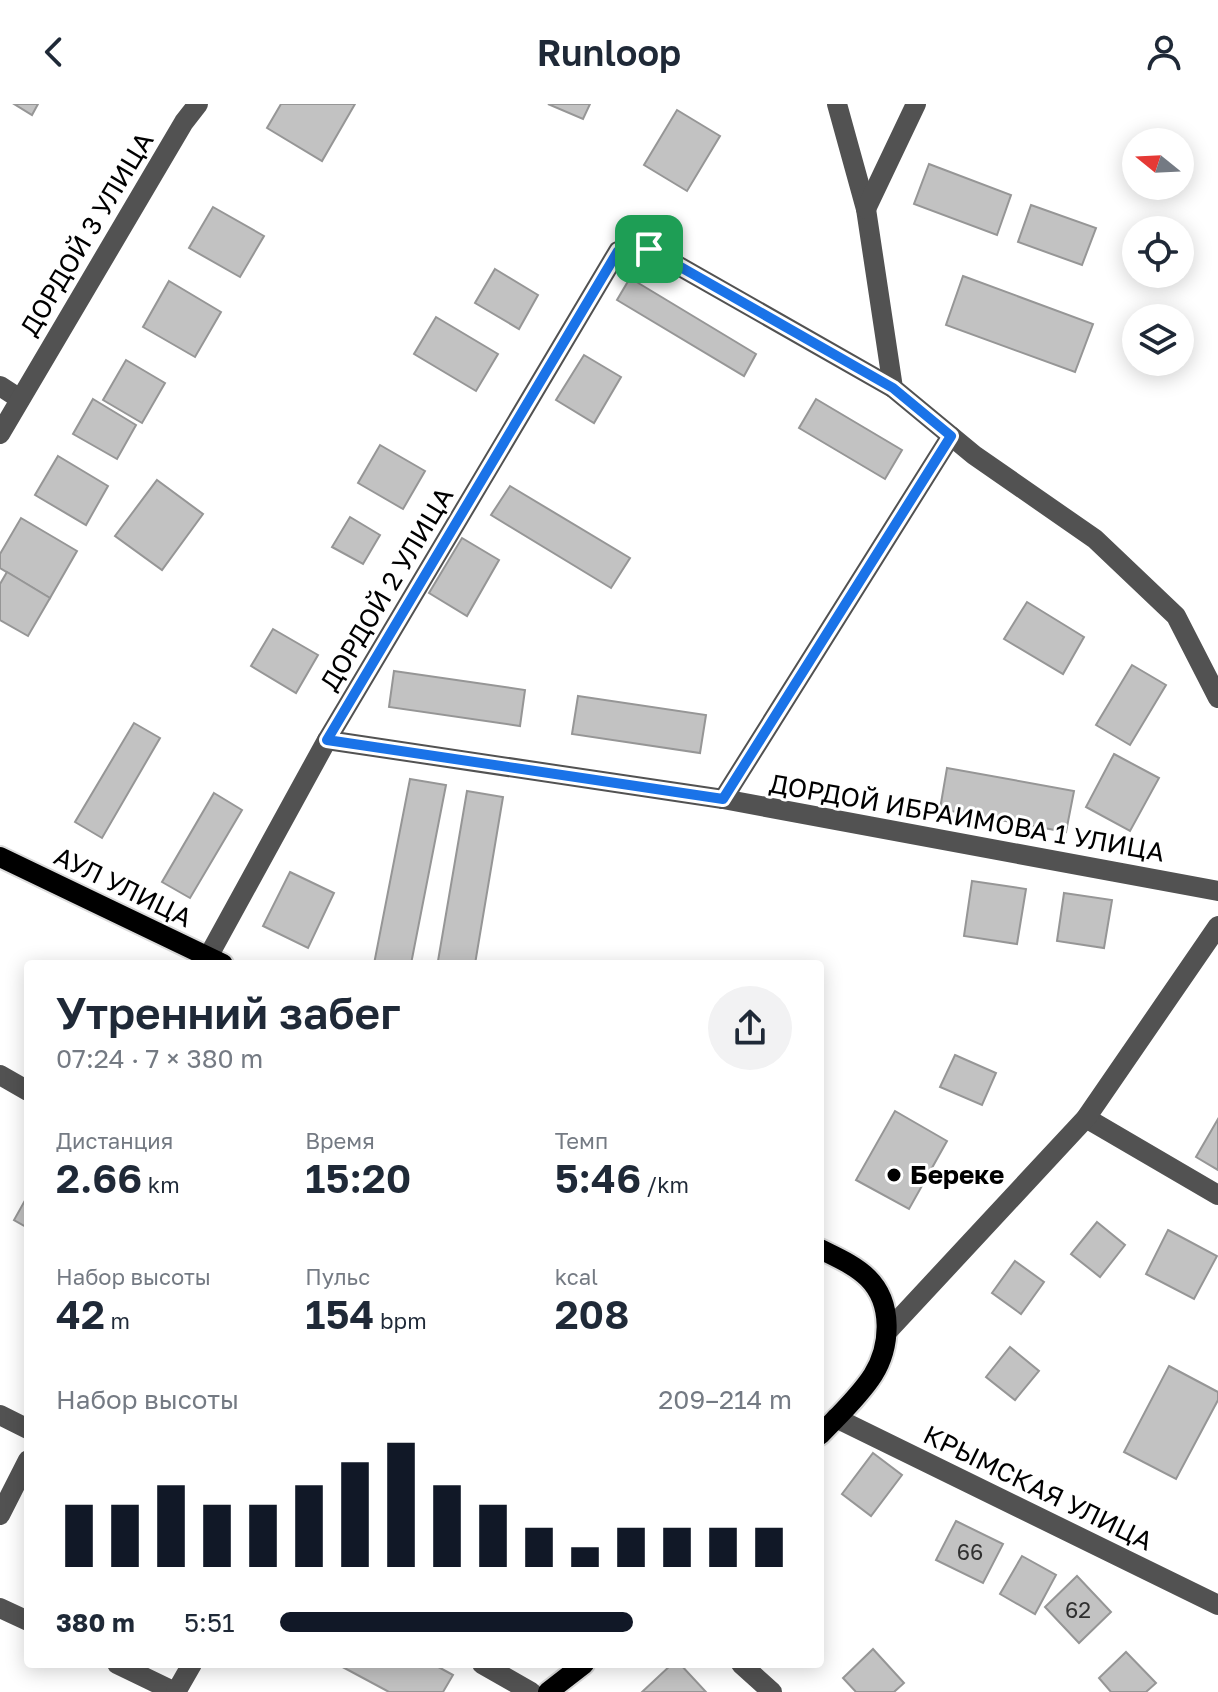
<!DOCTYPE html>
<html lang="ru">
<head>
<meta charset="utf-8">
<style>
	:root { --surface:#fff; --page:#f2f2f3; --text:#1f2937; --muted:#747a83; --accent:#111827 }
	body { margin:0; font-family:"Golos Text",sans-serif; background:var(--page); color:var(--text); height:100vh; display:flex; flex-direction:column; font-size:30px; white-space:nowrap }
	* { box-sizing:border-box; margin:0 }
	p { font-size:26px; color:var(--muted) }
	.icon { flex:none; width:44px; height:44px; fill:none; stroke:currentColor; stroke-width:2; stroke-linecap:round; stroke-linejoin:round }
	.map { position:relative; flex:1; overflow:hidden }
	.drawer { position:absolute; left:24px; top:856px; width:800px; height:708px; display:flex; flex-direction:column; background:var(--surface); border-radius:8px; box-shadow:0 4px 20px #0003 }
	.drawer>* { flex:none }
	.needle { width:52px; rotate:288deg }
	.controls { position:absolute; left:1122px; top:24px; display:grid; gap:16px }
	.controls a { display:grid; place-items:center; width:72px; height:72px; border-radius:50%; background:var(--surface); box-shadow:0 4px 20px #0003; font-size:40px }
	.pin { position:absolute; display:grid; place-items:center; width:68px; height:68px; color:#fff; margin:-34px; border-radius:16px; box-shadow:0 4px 12px #0006 }
	.round { display:grid; place-items:center; flex:none; width:84px; height:84px; border-radius:42px; background:var(--page) }
	.head { display:flex; align-items:center; justify-content:space-between; height:136px; padding:0 32px }
	h1 { font-size:44px; font-weight:600; line-height:60px }
	.figures { display:grid; grid-template-columns:repeat(3,1fr); gap:12px; height:136px; padding:8px 32px }
	.figures div { display:grid; align-content:center }
	.figures b { font-size:40px; font-weight:600 }
	.figures small { font-size:22px; font-weight:400 }
	.figures p { font-size:22px }
	.chart { height:224px; padding:16px 32px }
	.chart p { display:flex; justify-content:space-between }
	.chart svg { width:100%; height:144px; margin-top:8px; stroke:var(--accent); stroke-width:6 }
	ul { padding:0 32px; list-style:none; font-size:26px }
	li { display:grid; grid-template-columns:128px 96px 1fr; align-items:center; height:60px }
	li i { height:20px; border-radius:10px; background:var(--accent) }
	header { display:flex; justify-content:space-between; align-items:center; height:104px; padding:0 32px; background:var(--surface); font-size:36px; font-weight:600 }
	.map>svg:first-child { display:block }
	.building { fill:#c2c2c2; stroke:#969696; stroke-width:2 }
	.lines { fill:none; stroke-linecap:round; stroke-linejoin:round }
	.major-casing { stroke:#dbdbdb; stroke-width:24 }
	.minor { stroke:#525252; stroke-width:20 }
	.major { stroke:#000; stroke-width:20 }
	.route-casing { stroke:#fff; stroke-width:16 }
	.route { stroke:#1a73e8; stroke-width:10 }
	.poi-dot { fill:#000; stroke:#fff; stroke-width:3 }
	.labels { text-anchor:middle; stroke-width:6; stroke-linejoin:round; paint-order:stroke }
	.number-label { font-size:22px; fill:#303030 }
	.street-label { font-size:26px; fill:#000; stroke:#fff }
	.poi-label { font-size:26px; font-weight:bold; fill:#000; stroke:#fff; text-anchor:start }
</style>
</head>
<body>
<header><svg class="icon" aria-label="back" viewBox="0 0 24 24"><path d="M15 5l-7 7 7 7"/></svg>Runloop<svg class="icon" aria-label="person" viewBox="0 0 24 24"><circle cx="12" cy="8" r="4"/><path d="M4 21q1-7 8-7t8 7"/></svg></header>
<div class="map">
<svg width="1218" height="1588" viewBox="0 0 1218 1588">
	<rect width="100%" height="100%" fill="#fff"/>
	<!-- building -->
	<g class="building">
		<path d="M14 0H38L32 11Z"/>
		<path d="M281 0H355L322 57 267 24Z"/>
		<path d="M548 0H590L583 15Z"/>
		<path d="M677 6 720 32 687 87 644 61Z"/>
		<path d="M929 60 1011 91 997 131 914 100Z"/>
		<path d="M1031 101 1096 124 1082 161 1018 138Z"/>
		<path d="M213 103 264 132 240 173 189 144Z"/>
		<path d="M495 165 538 191 519 225 475 199Z"/>
		<path d="M963 172 1093 220 1075 268 946 221Z"/>
		<path d="M630 174 756 250 744 272 617 196Z"/>
		<path d="M169 177 221 208 195 253 143 223Z"/>
		<path d="M436 213 498 250 476 287 414 250Z"/>
		<path d="M584 251 621 273 594 319 556 296Z"/>
		<path d="M126 256 165 279 142 319 103 296Z"/>
		<path d="M93 295 136 321 117 355 73 330Z"/>
		<path d="M816 295 902 346 885 375 799 324Z"/>
		<path d="M380 341 425 367 403 405 358 379Z"/>
		<path d="M58 352 108 382 86 421 35 391Z"/>
		<path d="M157 376 203 410 162 466 115 432Z"/>
		<path d="M510 382 630 454 611 484 491 411Z"/>
		<path d="M350 413 380 431 363 460 332 443Z"/>
		<path d="M21 414 77 447 50 494 0 464V450Z"/>
		<path d="M462 434 499 456 467 512 429 489Z"/>
		<path d="M7 468 50 494 28 532 0 516V480Z"/>
		<path d="M1027 498 1084 533 1063 570 1004 535Z"/>
		<path d="M273 525 318 551 296 589 251 562Z"/>
		<path d="M1132 561 1166 581 1130 641 1096 621Z"/>
		<path d="M394 567 525 586 520 622 389 603Z"/>
		<path d="M578 592 706 611 700 649 572 630Z"/>
		<path d="M134 619 160 634 102 734 75 718Z"/>
		<path d="M1114 650 1159 674 1130 727 1086 703Z"/>
		<path d="M947 664 1074 687 1066 728 940 705Z"/>
		<path d="M410 675 446 681 411 860H374Z"/>
		<path d="M467 687 503 693 475 860H457L438 857Z"/>
		<path d="M214 689 242 706 190 794 162 778Z"/>
		<path d="M290 768 334 789 308 844 263 822Z"/>
		<path d="M972 777 1026 785 1017 840 964 832Z"/>
		<path d="M1064 789 1112 796 1104 844 1057 837Z"/>
		<path d="M955 951 996 969 982 1001 940 983Z"/>
		<path d="M895 1007 947 1037 909 1105 856 1076Z"/>
		<path d="M1218 1015V1066L1196 1053Z"/>
		<path d="M28 1091V1124L14 1116Z"/>
		<path d="M1097 1118 1125 1141 1100 1173 1071 1150Z"/>
		<path d="M1168 1126 1217 1152 1194 1195 1146 1170Z"/>
		<path d="M1015 1157 1044 1178 1021 1210 992 1189Z"/>
		<path d="M1010 1243 1039 1267 1015 1296 986 1273Z"/>
		<path d="M1169 1262 1218 1288V1296L1176 1375 1124 1348Z"/>
		<path d="M873 1349 902 1371 871 1412 842 1390Z"/>
		<path d="M956 1417 1003 1440 983 1479 936 1456Z"/>
		<path d="M1022 1452 1056 1471 1035 1510 1000 1490Z"/>
		<path d="M1077 1472 1111 1508 1079 1539 1045 1503Z"/>
		<path d="M873 1545 904 1579 894 1588H856L843 1574Z"/>
		<path d="M1126 1548 1156 1579 1146 1588H1111L1099 1574Z"/>
		<path d="M337 1560H433L453 1571 443 1588H389Z"/>
		<path d="M672 1560H680L706 1588H642Z"/>
	</g>
	<g class="lines">
		<!-- major casing -->
		<g class="major-casing">
			<g id="major">
				<path d="M0 753 223 860"/>
				<path d="M820 1145C836 1153 855 1161 868 1174 893 1199 891 1242 873 1271 859 1293 837 1313 820 1331"/>
				<path d="M548 1588 584 1560"/>
			</g>
		</g>
		<!-- minor -->
		<g class="minor">
			<path d="M837 0 866 105 893 284 974 351 1095 435 1176 512 1218 594"/>
			<path d="M866 105 916 0"/>
			<path d="M0 282 20 295"/>
			<path d="M0 330 184 18 198 0"/>
			<path d="M327 636 723 695 1218 787"/>
			<path d="M723 695 951 332"/>
			<path d="M208 853 327 636 618 147 649 145 893 284"/>
			<path d="M0 971 28 987"/>
			<path d="M1086 1014 1218 1091"/>
			<path d="M887 1228 1086 1014 1218 822"/>
			<path d="M0 1311 28 1325"/>
			<path d="M836 1314 1218 1501"/>
			<path d="M0 1411 28 1356"/>
			<path d="M0 1504 28 1517"/>
			<path d="M117 1560 175 1588"/>
			<path d="M482 1560 531 1588"/>
			<path d="M741 1560 772 1588"/>
			<path d="M176 1588 192 1560"/>
		</g>
		<!-- major -->
		<use href="#major" class="major"/>
	</g>
	<g class="lines">
		<!-- route casing -->
		<g class="route-casing">
			<path id="route" d="M649 145 893 284 951 332 723 695 327 636 618 147Z"/>
		</g>
		<!-- route -->
		<use href="#route" class="route"/>
	</g>
	<!-- markers -->
	<circle class="poi-dot" cx="894" cy="1071" r="8"/>
	<g class="labels">
		<!-- number labels -->
		<g class="number-label">
			<text x="970" y="1456">66</text>
			<text x="1078" y="1514">62</text>
		</g>
		<!-- street labels -->
		<g class="street-label">
			<text transform="translate(87 130) rotate(-59)" y="9">ДОРДОЙ 3 УЛИЦА</text>
			<text transform="translate(387 485) rotate(-59)" y="9">ДОРДОЙ 2 УЛИЦА</text>
			<text transform="translate(967 714) rotate(10)" y="9">ДОРДОЙ ИБРАИМОВА 1 УЛИЦА</text>
			<text transform="translate(123 783) rotate(26)" y="9">АУЛ УЛИЦА</text>
			<text transform="translate(1038 1384) rotate(26)" y="9">КРЫМСКАЯ УЛИЦА</text>
		</g>
		<!-- poi labels -->
		<g class="poi-label">
			<text x="910" y="1080">Береке</text>
		</g>
	</g>
</svg>
<div class="controls">
<a><svg class="needle" viewBox="-14 -14 28 28"><path d="M0-13l5 13h-10z" fill="#e53935"/><path d="M0 13l5-13h-10z" fill="#747a83"/></svg></a>
<a><svg class="icon" aria-label="locate" viewBox="0 0 24 24"><circle cx="12" cy="12" r="6"/><path d="M12 2v4M12 18v4M2 12h4M18 12h4"/></svg></a>
<a><svg class="icon" aria-label="layers" viewBox="0 0 24 24"><path d="M12 4l9 5-9 5-9-5zM3 14l9 5 9-5"/></svg></a>
</div>
<div class="pin" style="left:649px;top:145px;background:#1e9e55"><svg class="icon" aria-label="arrive" viewBox="0 0 24 24"><path d="M6 21V4h12l-3 4 3 4H6"/></svg></div>
<section class="drawer">
<div class="head"><div><h1>Утренний забег</h1><p>07:24 · 7 × 380 m</p></div><a class="round"><svg class="icon" aria-label="share" viewBox="0 0 24 24"><path d="M12 15V3M7 8l5-5 5 5M5 13v7h14v-7"/></svg></a></div>
<div class="figures">
<div><p>Дистанция</p><b>2.66<small> km</small></b></div>
<div><p>Время</p><b>15:20</b></div>
<div><p>Темп</p><b>5:46<small> /km</small></b></div>
</div>
<div class="figures">
<div><p>Набор высоты</p><b>42<small> m</small></b></div>
<div><p>Пульс</p><b>154<small> bpm</small></b></div>
<div><p>kcal</p><b>208</b></div>
</div>
<div class="chart"><p><span>Набор высоты</span>209–214 m</p>
<svg viewBox="0 0 160 44" preserveAspectRatio="none"><path d="M5 44V25M15 44V25M25 44V19M35 44V25M45 44V25M55 44V19M65 44V12M75 44V6M85 44V19M95 44V25M105 44V32M115 44V38M125 44V32M135 44V32M145 44V32M155 44V32"/></svg>
</div>
<ul>
<li><b>380 m</b>5:51<i style="width:69%"></i></li>
</ul>
</section>
</div>
</body>
</html>
